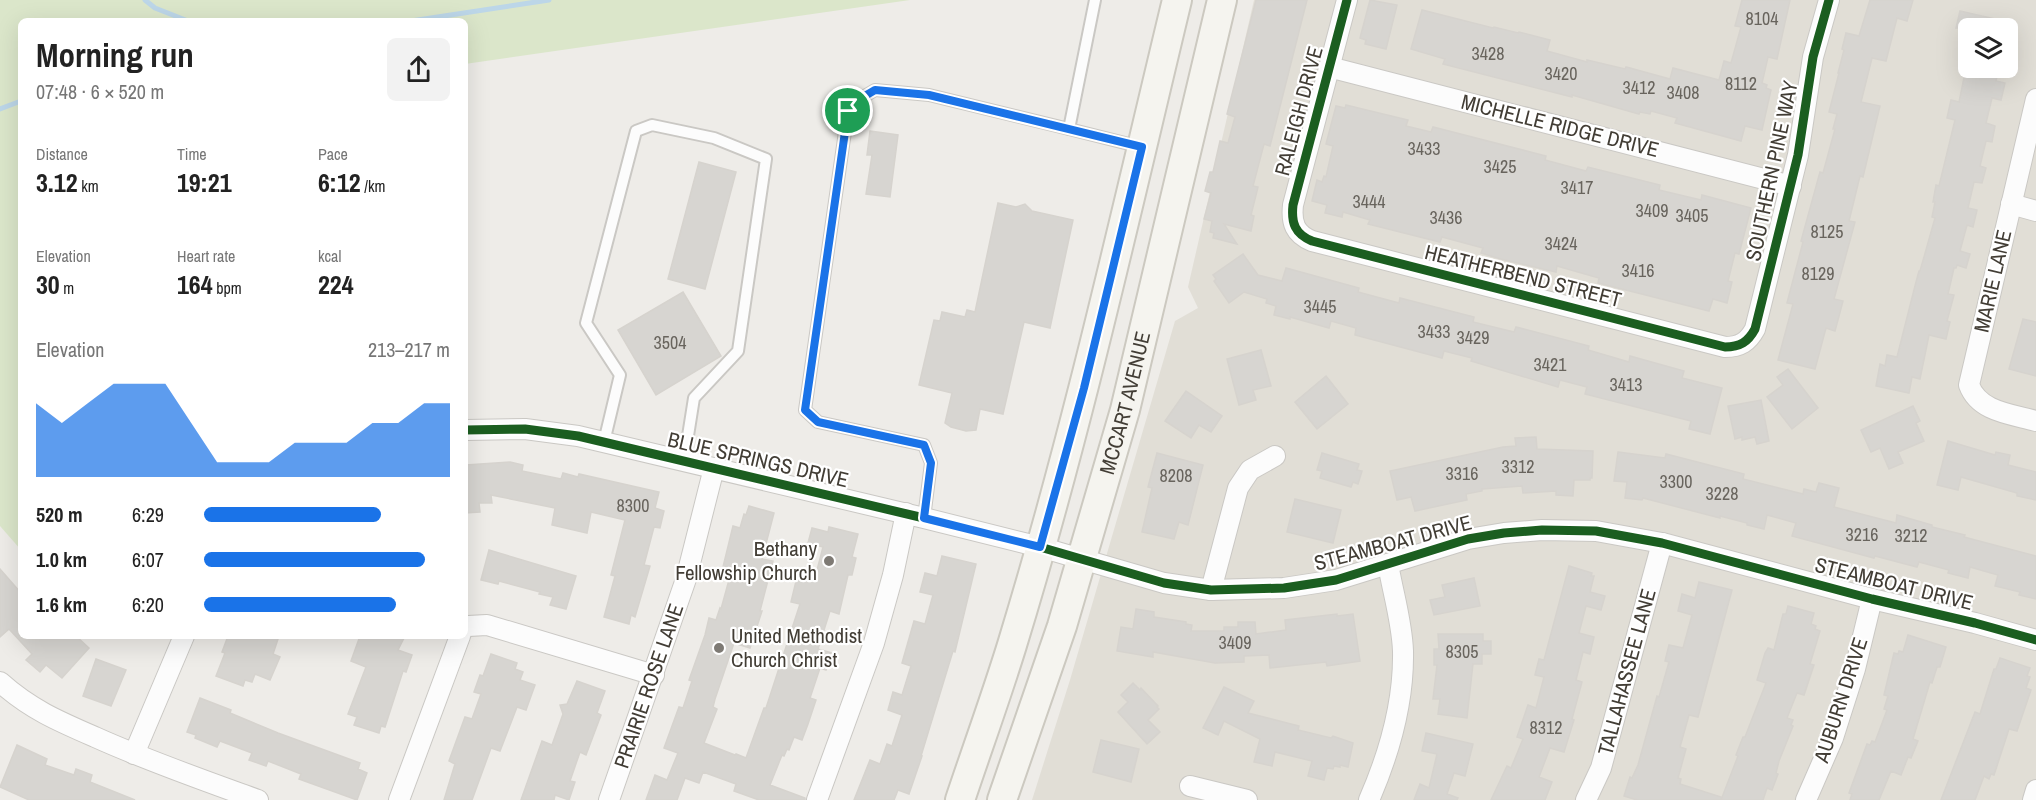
<!DOCTYPE html>
<html lang="en">
<head>
<meta charset="utf-8">
<style>
	:root { --surface:#fff; --page:#f2f2f2; --text:#222; --muted:#767676; --accent:#1a73e8 }
	body { margin:0; font-family:"Archivo Narrow",sans-serif; background:var(--page); color:var(--text); height:100vh; display:flex; flex-direction:column; font-size:22px; white-space:nowrap }
	* { box-sizing:border-box; margin:0 }
	p { font-size:20px; color:var(--muted) }
	.icon { flex:none; width:33px; height:33px; fill:none; stroke:currentColor; stroke-width:2; stroke-linecap:round; stroke-linejoin:round }
	.map { position:relative; flex:1; overflow:hidden }
	.sheet { position:absolute; left:18px; top:18px; width:450px; height:621px; display:flex; flex-direction:column; background:var(--surface); border-radius:9px; box-shadow:0 6px 24px #0002 }
	.sheet>* { flex:none }
	.buttons { position:absolute; left:1958px; top:18px; display:grid; gap:12px }
	.buttons a { display:grid; place-items:center; width:60px; height:60px; border-radius:9px; background:var(--surface); box-shadow:0 6px 24px #0002; font-size:30px }
	.pin { position:absolute; display:grid; place-items:center; width:51px; height:51px; color:#fff; margin:-26px; border:3px solid #fff; border-radius:50%; box-shadow:0 2px 6px #0007 }
	.round { display:grid; place-items:center; flex:none; width:63px; height:63px; border-radius:9px; background:var(--page) }
	.overview { display:flex; align-items:center; justify-content:space-between; height:102px; padding:0 18px }
	h1 { font-size:33px; font-weight:700; line-height:45px }
	.metrics { display:grid; grid-template-columns:repeat(3,1fr); gap:9px; height:102px; padding:6px 18px }
	.metrics div { display:grid; align-content:center }
	.metrics b { font-size:26px; font-weight:700 }
	.metrics small { font-size:16px; font-weight:400 }
	.metrics p { font-size:16px }
	.chart { height:168px; padding:12px 18px }
	.chart p { display:flex; justify-content:space-between }
	.chart svg { width:100%; height:108px; margin-top:6px; fill:var(--accent); opacity:.7 }
	ul { padding:0 18px; list-style:none; font-size:20px }
	li { display:grid; grid-template-columns:96px 72px 1fr; align-items:center; height:45px }
	li i { height:15px; border-radius:8px; background:var(--accent) }
	.map>svg:first-child { display:block }
	.residential { fill:#e1ded6; fill-rule:evenodd }
	.green { fill:#dbe6ca }
	.lines { fill:none; stroke-linecap:round; stroke-linejoin:round }
	.stream { stroke:#bcd6e8; stroke-width:5 }
	.building { fill:#d7d5d1; stroke:#d6d3ce; stroke-width:1.5 }
	.service-casing { stroke:#cac8c4; stroke-width:14 }
	.minor-casing { stroke:#cac8c4; stroke-width:22 }
	.secondary-casing { stroke:#ccc9c0; stroke-width:32 }
	.service { stroke:#fcfcfc; stroke-width:10 }
	.minor { stroke:#fcfcfc; stroke-width:20 }
	.secondary { stroke:#f5f4ef; stroke-width:28 }
	.cycleway-casing { stroke:#fff; stroke-width:13 }
	.cycleway { stroke:#1b5e20; stroke-width:9 }
	.route-casing { stroke:#fff; stroke-width:12 }
	.route { stroke:#1a73e8; stroke-width:8 }
	.poi-dot { fill:#7e7a74; stroke:#fff; stroke-width:2 }
	.labels { text-anchor:middle; stroke-width:4.5; stroke-linejoin:round; paint-order:stroke }
	.number-label { font-size:18px; fill:#68645d }
	.street-label { font-size:21px; fill:#423d35; stroke:#fff }
	.poi-label { font-size:21px; fill:#423d35; stroke:#fff; text-anchor:end }
</style>
</head>
<body>
<div class="map">
<svg width="2036" height="800" viewBox="0 0 2036 800">
	<rect width="100%" height="100%" fill="#eeece8"/>
	<!-- residential -->
	<path class="residential" d="M1254 0H2036V800H1032L1070 680 1175 321 1198 308 1188 287ZM1968 28H2007V68H1968Z"/>
	<!-- green -->
	<path class="green" d="M0 0H910L465 64V21H21V550L0 526Z"/>
	<g class="lines">
		<!-- stream -->
		<g class="stream">
			<path d="M145 0 155 8 188 21"/>
			<path d="M411 21 549 0"/>
			<path d="M0 109 21 101"/>
		</g>
	</g>
	<!-- building -->
	<g class="building">
		<path d="M1256 0H1307L1270 146 1264 144 1253 186 1258 187 1251 215 1254 216 1251 231 1224 224 1237 244 1213 238 1214 233 1210 232 1212 221 1204 219 1211 193 1205 191 1210 172H1213L1220 141 1228 143 1235 117 1227 114Z"/>
		<path d="M1370 0 1397 5 1386 49 1365 44 1366 40 1360 38Z"/>
		<path d="M1742 0H1790L1777 59 1768 57 1762 83 1767 85 1766 88 1771 90 1762 130 1745 126 1741 141 1675 123 1677 118 1651 111 1650 114 1640 112 1639 114 1572 95V97L1443 64 1445 59 1411 49 1422 10 1493 28 1494 27 1518 33 1519 32 1550 40 1547 51 1587 62V60L1625 69 1626 67 1670 79 1673 68 1719 80 1724 61 1731 63 1741 27 1735 26Z"/>
		<path d="M1870 0H1913L1907 21 1897 18 1886 61 1872 58 1861 102 1880 106 1863 177 1860 176 1849 221 1855 222 1834 299 1843 301 1835 331 1826 328 1815 369 1778 360 1793 304 1787 303 1803 242 1801 241 1820 172 1823 173 1835 129H1833L1837 114 1829 112 1839 73H1838L1844 50 1842 49 1846 33 1859 36Z"/>
		<path d="M1960 11 2013 23 2012 28H1956Z"/>
		<path d="M1966 68H1999L1996 81 2005 83 2001 100 1992 98 1986 123 1995 126 1992 142 1986 141 1980 166 1986 168 1982 183 1974 182 1968 208 1977 210 1973 227 1967 225 1960 251 1970 254 1966 268 1957 265 1956 268H1954L1948 294 1954 295 1947 321 1950 322 1946 339 1929 335 1920 379 1912 377 1909 393 1876 386 1880 364 1885 366 1887 355 1897 357 1916 282 1919 271H1920L1935 218 1932 217 1935 202H1933L1936 185 1939 186 1955 120 1947 118 1951 100 1959 102Z"/>
		<path d="M1346 105 1408 120 1406 126 1431 132 1433 127 1546 156 1545 160 1586 171 1588 167 1660 185 1659 190 1701 200 1702 195 1751 208 1739 254 1735 253 1728 281 1732 282 1727 303 1713 299 1709 311 1598 283 1599 278 1557 266 1556 272 1501 259 1481 253 1483 248 1442 237 1440 242 1368 224 1370 220 1343 212 1342 217 1325 213 1327 205 1312 201 1317 180 1322 182 1324 176 1326 177 1333 146 1326 144 1336 106 1345 108Z"/>
		<path d="M870 131 898 135 890 197 866 194 872 155H867Z"/>
		<path d="M699 162 736 172 705 289 668 279Z"/>
		<path d="M998 203 1016 207 1025 204 1032 211 1073 220 1050 328 1024 322 1003 414 980 409 976 430 966 431 951 427 945 423 952 393 919 385 934 320 940 321 942 312 965 317 967 310 975 312Z"/>
		<path d="M1243 254 1258 275 1282 281 1286 268 1359 288 1358 292 1399 303 1400 298 1474 317 1473 322 1514 332 1516 327 1589 346 1588 350 1629 362 1630 356 1684 371 1682 378 1722 388 1710 434 1689 429 1691 421 1585 394 1587 387 1560 380 1558 387 1471 361 1472 358 1444 351 1442 358 1355 335 1356 328 1331 321 1329 328 1290 317V319L1274 315 1276 306 1266 303 1267 299 1244 292 1229 303 1214 281 1216 279 1213 275Z"/>
		<path d="M683 292 721 356 656 395 618 330Z"/>
		<path d="M2023 319 2036 322V376L2009 369Z"/>
		<path d="M1261 350 1271 386 1253 390 1256 400 1239 405 1227 359Z"/>
		<path d="M1788 369 1818 408 1792 429 1767 397 1783 385 1777 377Z"/>
		<path d="M1326 376 1348 404 1317 429 1295 402Z"/>
		<path d="M1186 391 1222 416 1211 432 1199 425 1191 438 1165 421Z"/>
		<path d="M1761 400 1769 441 1757 444 1755 437 1742 440V437L1735 439 1728 406Z"/>
		<path d="M1913 406 1920 421 1916 423 1924 441 1898 452 1903 463 1889 469 1880 448 1871 452 1861 430Z"/>
		<path d="M1536 437 1537 449 1593 451 1592 478H1590V480H1574L1573 496 1556 495V491L1523 493 1522 486 1482 489V491L1466 494 1467 500 1415 511 1411 497 1397 500 1390 471 1503 447 1516 446 1515 438Z"/>
		<path d="M1948 441 1995 455 1996 452 2010 455 2008 465 2036 472V500L2017 496V493L1961 477 1958 490 1937 485Z"/>
		<path d="M1618 452 1665 458 1666 454 1744 474 1743 479 1803 494 1804 489 1816 492 1819 483 1839 488 1834 507 1896 523 1897 515 1932 525V527L1965 535 1964 537 2036 556V599L2019 595 2020 592 1995 586 1998 575 1970 567 1968 578 1948 573 1949 570 1919 562 1917 567 1875 556 1874 558 1792 536 1796 523 1767 515 1764 529 1747 525V523L1720 516V518L1643 498 1642 500 1625 498 1627 482 1614 481Z"/>
		<path d="M1157 453 1203 465 1188 525 1179 522 1174 539 1142 532 1152 488 1148 487Z"/>
		<path d="M1322 453 1359 464 1357 470 1362 471 1358 484 1353 482 1351 487 1320 478 1322 471 1317 470Z"/>
		<path d="M510 462 523 465 522 471 561 479 563 473 578 477 579 474 659 492 655 508 664 511 660 528 654 527 644 565 650 566 635 617 631 615 629 624 604 617 615 576 611 575 625 520 591 512 587 533 552 525 555 508 491 495 492 503H479L480 512 465 513 466 465Z"/>
		<path d="M1295 499 1341 510 1333 543 1287 532Z"/>
		<path d="M749 506 774 513 762 559 773 561 760 611H762L750 648 734 643 715 699 713 707 717 709 704 743 735 755 736 754 746 758 764 708H766L800 604 791 602 797 577 807 580 809 572 816 574 823 547 808 543 812 528 828 532 829 527 858 534 852 557 856 558 852 575H848L839 614 830 611 818 649 832 653 826 670 820 668 810 698 816 700 808 724 802 740 794 737 789 750 787 749 784 756 782 755 770 785 805 798V800H759L734 791 736 784 703 772 699 783 685 778 677 800H646L655 775 667 780 678 753 664 748 679 707 683 708 692 681 689 680 705 635 709 618 716 620 720 608 721 609 732 569 723 567 733 526 740 528 744 514 746 515Z"/>
		<path d="M489 550 576 576 566 609 550 605 553 597 539 594 540 592 499 581 498 584 481 580Z"/>
		<path d="M942 556 976 564 955 652 953 651 921 756H922L909 794 898 790 894 800H854L870 760 880 764 887 744 892 746 902 715 888 710 893 692 902 695 911 666 902 663 914 621 925 624 933 595 920 592 925 573 937 576Z"/>
		<path d="M1569 566 1592 573 1591 576H1594L1590 592 1605 596 1601 610 1586 606 1579 633 1594 637 1590 654 1583 652 1576 680 1582 682 1572 719 1574 720 1564 752 1550 748 1539 777 1552 782 1545 800H1491L1507 766 1511 768 1523 739 1517 737 1528 705 1536 708 1544 677 1535 675 1539 659 1544 660Z"/>
		<path d="M0 569 21 593V636H76L89 648 62 678 46 665 40 672 26 660 32 654 9 629 0 637Z"/>
		<path d="M1474 578 1480 606 1434 615 1430 600 1445 597 1442 585Z"/>
		<path d="M1699 582 1732 590 1698 717 1689 715 1680 747 1686 749 1678 778 1681 779 1680 784 1721 797V800H1637L1624 796 1630 777 1632 778 1638 765 1657 696 1659 697 1669 662 1665 661 1669 645 1683 648 1692 615 1678 611 1682 594 1695 598Z"/>
		<path d="M1788 606 1814 613 1811 624 1816 626 1815 629 1820 631 1810 664 1814 665 1804 695 1797 693 1787 718 1793 720 1791 725 1793 726 1779 761 1776 773 1778 774 1772 790 1767 788 1763 800H1721L1738 756 1736 755 1743 737H1745L1766 683 1757 680 1765 653 1768 648 1774 650 1783 614H1786Z"/>
		<path d="M1136 609 1154 612V617L1186 622V624L1192 625 1191 631H1224V627H1238V622H1255L1256 634 1286 630 1285 620 1337 614V616L1353 614 1360 661 1327 666 1326 662 1270 668 1269 655 1244 656V662L1215 663 1153 652V657L1117 651 1121 627 1133 629Z"/>
		<path d="M1438 634H1483V641H1491V654H1482V664H1473L1467 718 1438 714 1440 699H1433L1437 665H1434V649H1439Z"/>
		<path d="M1908 635 1946 647 1940 667H1937L1932 683 1930 682 1913 739 1918 741 1911 758 1908 757 1901 775 1891 771 1879 800H1850L1852 794 1849 793 1867 744 1870 745 1872 741 1875 742 1887 710 1884 709 1888 696 1884 695 1894 653 1898 654 1899 651 1903 652Z"/>
		<path d="M228 636H279L273 654 280 657 270 680 255 674 252 682 245 680 243 686 216 676 225 653 222 652Z"/>
		<path d="M360 636H405L398 650 412 655 406 672 403 671 385 727 381 726 379 733 354 725 357 717 348 714 366 667 351 661Z"/>
		<path d="M491 654 517 663 515 669 523 672 520 680 535 685 526 710 517 707 500 751 491 748 472 800H444L455 764 449 761 465 717 472 719 481 694 474 692 480 675 483 676Z"/>
		<path d="M2000 658 2030 668 2027 676 2030 677 2026 688 2031 690 2017 731 2009 729 1994 775 1991 774 1989 779 1984 776 1975 800H1941L1975 712 1980 714 1994 669H1996Z"/>
		<path d="M96 659 126 670 111 706 83 696Z"/>
		<path d="M577 681 605 691 597 713 601 715 586 755 580 752 570 781 575 782 569 800 555 795 554 800H521L542 741 552 745 563 714 560 705 567 704Z"/>
		<path d="M1133 683 1140 690 1141 688 1158 706 1157 707 1159 709 1148 720 1160 732 1147 744 1118 712 1128 702 1121 695Z"/>
		<path d="M1224 687 1254 701 1248 713 1299 726 1298 730 1331 738 1333 736 1353 743 1348 767 1340 765V767L1334 766 1333 769 1327 768 1324 780 1308 776 1312 761 1275 752 1272 766 1254 762 1260 739 1224 721 1218 735 1203 728Z"/>
		<path d="M200 698 231 710 230 713 278 733 360 763 358 769 367 773 357 800 299 779 301 774 268 761 266 766 249 760 252 753 220 741 217 747 195 738 196 735 187 732Z"/>
		<path d="M1426 733 1473 744 1465 776 1454 773 1447 794 1458 798 1457 800H1414L1420 784 1429 788 1437 754 1422 751Z"/>
		<path d="M1101 740 1139 749 1131 782 1093 772Z"/>
		<path d="M17 745 47 759 45 765 74 775 76 769 92 775 90 782 135 800H29L0 787Z"/>
	</g>
	<g class="lines">
		<!-- service casing -->
		<g class="service-casing">
			<g id="service">
				<path d="M1095 0 1069 129 1141 147"/>
				<path d="M604 442 620 375 586 323 636 131 652 125 714 138 766 159 738 351 694 398 684 461"/>
				<path d="M924 518 931 463 924 445 818 422 805 410 848 111 858 100 875 90 929 95 1069 129"/>
			</g>
		</g>
		<!-- minor casing -->
		<g class="minor-casing">
			<g id="minor">
				<path d="M1347 0 1293 205C1291 223 1295 234 1312 241L1725 347C1740 347 1748 342 1755 329L1798 155 1813 57 1829 0"/>
				<path d="M1329 67 1791 186"/>
				<path d="M2036 99 1969 385C1979 412 2011 414 2036 421"/>
				<path d="M2011 204 2036 211"/>
				<path d="M465 430 525 429 578 436 924 518 1040 547 1164 583 1211 590 1284 588 1336 580 1468 539 1504 533 1542 530 1596 531 1662 543 1872 599 1975 623 2036 640"/>
				<path d="M1211 590 1238 488 1250 470 1275 456"/>
				<path d="M465 628 468 626 487 625 654 675"/>
				<path d="M0 682C30 709 58 721 95 737 148 761 203 780 258 800"/>
				<path d="M134 754 184 636"/>
				<path d="M1190 786 1247 800"/>
				<path d="M399 800 460 636"/>
				<path d="M609 800 686 579 714 468"/>
				<path d="M817 800 874 643 893 575 906 513"/>
				<path d="M1369 800C1389 754 1404 702 1403 651 1402 622 1393 593 1388 564"/>
				<path d="M1586 800 1601 768 1662 543"/>
				<path d="M1806 800 1833 738 1855 669 1872 599"/>
				<path d="M2033 800 2036 790"/>
			</g>
		</g>
		<!-- secondary casing -->
		<g class="secondary-casing">
			<g id="secondary">
				<path d="M960 800C977 749 996 697 1012 645 1077 433 1125 216 1177 0"/>
				<path id="s1" d="M1002 800 1062 626 1125 410 1222 0"/>
			</g>
		</g>
		<!-- service -->
		<use href="#service" class="service"/>
		<!-- minor -->
		<use href="#minor" class="minor"/>
		<!-- secondary -->
		<use href="#secondary" class="secondary"/>
		<!-- cycleway casing -->
		<g class="cycleway-casing">
			<g id="cycleway">
				<path d="M1347 0 1293 205C1291 223 1295 234 1312 241L1725 347C1740 347 1748 342 1755 329L1798 155 1813 57 1829 0"/>
				<path d="M465 430 525 429 578 436 924 518 1040 547 1164 583 1211 590 1284 588 1336 580 1468 539 1504 533 1542 530 1596 531 1662 543 1872 599 1975 623 2036 640"/>
			</g>
		</g>
		<!-- cycleway -->
		<use href="#cycleway" class="cycleway"/>
	</g>
	<g class="lines">
		<!-- route casing -->
		<g class="route-casing">
			<path id="route" d="M875 90 929 95 1142 147 1084 388 1040 547 924 518 931 463 924 445 818 422 805 410 848 111 858 100Z"/>
		</g>
		<!-- route -->
		<use href="#route" class="route"/>
	</g>
	<!-- markers -->
	<g class="poi-dot">
		<circle cx="829" cy="561" r="6"/>
		<circle cx="719" cy="648" r="6"/>
	</g>
	<g class="labels">
		<!-- number labels -->
		<g class="number-label">
			<text x="1762" y="25">8104</text>
			<text x="1488" y="60">3428</text>
			<text x="1561" y="80">3420</text>
			<text x="1741" y="90">8112</text>
			<text x="1639" y="94">3412</text>
			<text x="1683" y="99">3408</text>
			<text x="1424" y="155">3433</text>
			<text x="1500" y="173">3425</text>
			<text x="1577" y="194">3417</text>
			<text x="1369" y="208">3444</text>
			<text x="1652" y="217">3409</text>
			<text x="1692" y="222">3405</text>
			<text x="1446" y="224">3436</text>
			<text x="1827" y="238">8125</text>
			<text x="1561" y="250">3424</text>
			<text x="1638" y="277">3416</text>
			<text x="1818" y="280">8129</text>
			<text x="1320" y="313">3445</text>
			<text x="1434" y="338">3433</text>
			<text x="1473" y="344">3429</text>
			<text x="670" y="349">3504</text>
			<text x="1550" y="371">3421</text>
			<text x="1626" y="391">3413</text>
			<text x="1518" y="473">3312</text>
			<text x="1462" y="480">3316</text>
			<text x="1176" y="482">8208</text>
			<text x="1676" y="488">3300</text>
			<text x="1722" y="500">3228</text>
			<text x="633" y="512">8300</text>
			<text x="1862" y="541">3216</text>
			<text x="1911" y="542">3212</text>
			<text x="1235" y="649">3409</text>
			<text x="1462" y="658">8305</text>
			<text x="1546" y="734">8312</text>
		</g>
		<!-- street labels -->
		<g class="street-label">
			<text transform="translate(1299 111) rotate(-75)" y="7">RALEIGH DRIVE</text>
			<text transform="translate(1560 126) rotate(14)" y="7">MICHELLE RIDGE DRIVE</text>
			<text transform="translate(1772 171) rotate(-78)" y="7">SOUTHERN PINE WAY</text>
			<text transform="translate(1523 276) rotate(14)" y="7">HEATHERBEND STREET</text>
			<text transform="translate(1993 281) rotate(-77)" y="7">MARIE LANE</text>
			<text dy="7" stroke="none"><textPath href="#s1" startOffset="416">MCCART AVENUE</textPath></text>
			<text transform="translate(758 460) rotate(13)" y="7">BLUE SPRINGS DRIVE</text>
			<text transform="translate(1393 543) rotate(-15)" y="7">STEAMBOAT DRIVE</text>
			<text transform="translate(1894 584) rotate(14)" y="7">STEAMBOAT DRIVE</text>
			<text transform="translate(1627 672) rotate(-75)" y="7">TALLAHASSEE LANE</text>
			<text transform="translate(649 686) rotate(-71)" y="7">PRAIRIE ROSE LANE</text>
			<text transform="translate(1841 700) rotate(-72)" y="7">AUBURN DRIVE</text>
		</g>
		<!-- poi labels -->
		<g class="poi-label">
			<text x="817" y="556">Bethany<tspan x="817" dy="24">Fellowship Church</tspan></text>
			<text x="731" y="643" text-anchor="start">United Methodist<tspan x="731" dy="24">Church Christ</tspan></text>
		</g>
	</g>
</svg>
<div class="buttons">
<a><svg class="icon" aria-label="layers" viewBox="0 0 24 24"><path d="M12 4l9 5-9 5-9-5zM3 14l9 5 9-5"/></svg></a>
</div>
<div class="pin" style="left:848px;top:111px;background:#1e9e55"><svg class="icon" aria-label="arrive" viewBox="0 0 24 24"><path d="M6 21V4h12l-3 4 3 4H6"/></svg></div>
<section class="sheet">
<div class="overview"><div><h1>Morning run</h1><p>07:48 · 6 × 520 m</p></div><a class="round"><svg class="icon" aria-label="share" viewBox="0 0 24 24"><path d="M12 15V3M7 8l5-5 5 5M5 13v7h14v-7"/></svg></a></div>
<div class="metrics">
<div><p>Distance</p><b>3.12<small> km</small></b></div>
<div><p>Time</p><b>19:21</b></div>
<div><p>Pace</p><b>6:12<small> /km</small></b></div>
</div>
<div class="metrics">
<div><p>Elevation</p><b>30<small> m</small></b></div>
<div><p>Heart rate</p><b>164<small> bpm</small></b></div>
<div><p>kcal</p><b>224</b></div>
</div>
<div class="chart"><p><span>Elevation</span>213–217 m</p>
<svg viewBox="0 0 160 44" preserveAspectRatio="none"><path d="M0 44V14L10 22L20 14L30 6L40 6L50 6L60 22L70 38L80 38L90 38L100 30L110 30L120 30L130 22L140 22L150 14L160 14V44z"/></svg>
</div>
<ul>
<li><b>520 m</b>6:29<i style="width:72%"></i></li>
<li><b>1.0 km</b>6:07<i style="width:90%"></i></li>
<li><b>1.6 km</b>6:20<i style="width:78%"></i></li>
</ul>
</section>
</div>
</body>
</html>
